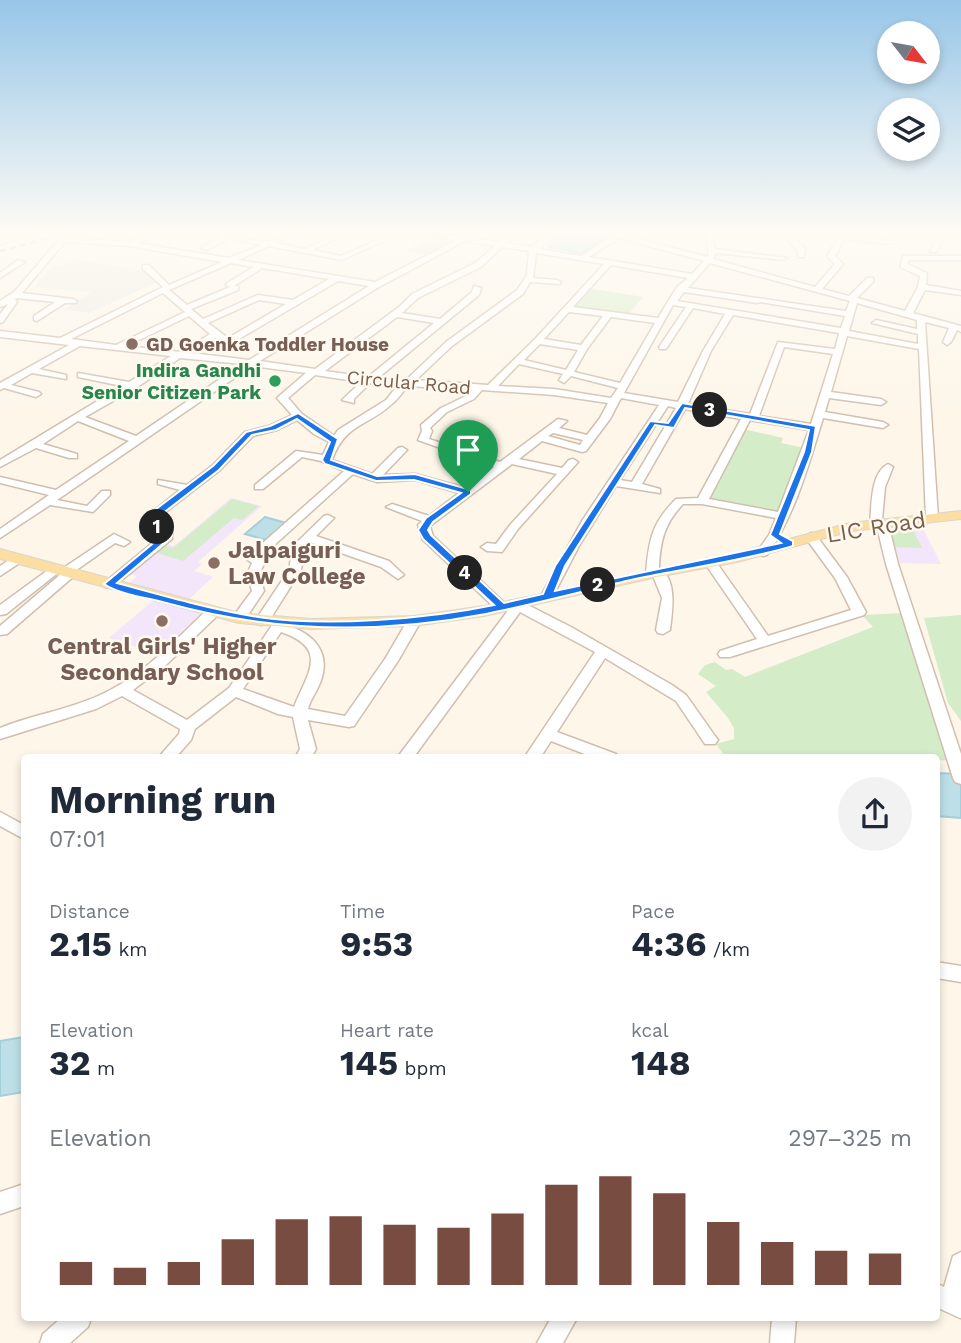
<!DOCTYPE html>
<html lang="en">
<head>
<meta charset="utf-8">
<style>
	:root { --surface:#fff; --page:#f2f2f3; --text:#1f2937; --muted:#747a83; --accent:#794c41 }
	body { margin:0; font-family:"Work Sans",sans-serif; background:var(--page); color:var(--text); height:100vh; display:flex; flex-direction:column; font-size:26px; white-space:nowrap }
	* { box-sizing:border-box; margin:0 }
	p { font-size:23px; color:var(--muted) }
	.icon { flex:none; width:38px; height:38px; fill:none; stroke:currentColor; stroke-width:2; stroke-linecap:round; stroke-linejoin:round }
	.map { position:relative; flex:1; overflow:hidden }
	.details { position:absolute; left:21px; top:754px; width:919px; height:567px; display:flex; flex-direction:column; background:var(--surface); border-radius:7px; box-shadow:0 4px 10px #0003 }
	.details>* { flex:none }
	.needle { width:46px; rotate:121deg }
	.controls { position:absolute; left:877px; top:21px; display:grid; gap:14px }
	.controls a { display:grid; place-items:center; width:63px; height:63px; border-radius:50%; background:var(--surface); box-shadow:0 4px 10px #0003; font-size:35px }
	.pin { position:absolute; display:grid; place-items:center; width:60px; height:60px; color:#fff; margin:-72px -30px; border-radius:50% 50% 50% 0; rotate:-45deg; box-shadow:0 0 7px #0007 }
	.pin .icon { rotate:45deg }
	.km { position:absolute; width:35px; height:35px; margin:-18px; border-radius:50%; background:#222; color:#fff; font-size:19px; line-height:35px; text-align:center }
	.round { display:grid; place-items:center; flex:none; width:74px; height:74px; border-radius:37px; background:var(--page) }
	.overview { display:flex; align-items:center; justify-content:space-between; height:119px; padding:0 28px }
	h1 { font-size:38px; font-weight:700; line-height:52px }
	.metrics { display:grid; grid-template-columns:repeat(3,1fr); gap:10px; height:119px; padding:7px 28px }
	.metrics div { display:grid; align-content:center }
	.metrics b { font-size:35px; font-weight:700 }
	.metrics small { font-size:19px; font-weight:400 }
	.metrics p { font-size:19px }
	.chart { height:196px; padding:14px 28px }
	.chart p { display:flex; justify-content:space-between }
	.chart svg { width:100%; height:126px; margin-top:7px; stroke:var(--accent); stroke-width:6 }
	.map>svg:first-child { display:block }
	.industrial { fill:#eee8e2 }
	.education { fill:#f3e6fa }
	.green { fill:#d4ecc7 }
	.water { fill:#bde0e8; stroke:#a3cfda; stroke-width:2 }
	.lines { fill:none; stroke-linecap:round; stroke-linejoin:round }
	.minor-casing { stroke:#d0bfae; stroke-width:3 }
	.major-casing { stroke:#dcd5d0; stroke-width:2 }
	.minor { fill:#fff; fill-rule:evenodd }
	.major { fill:#fcdea2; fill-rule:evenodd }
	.rail { stroke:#baa6c8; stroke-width:2; stroke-dasharray:6 4.5; stroke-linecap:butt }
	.route { fill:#1a73e8; stroke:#fff; stroke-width:2; fill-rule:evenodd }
	.education-dot { fill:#8d6e63; stroke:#fffaf0; stroke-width:2.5 }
	.leisure-dot { fill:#2e9e5b; stroke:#fffaf0; stroke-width:2.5 }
	.labels { text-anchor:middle; stroke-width:5; stroke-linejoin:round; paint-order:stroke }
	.far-education-label { font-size:19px; font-weight:bold; fill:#785e54; stroke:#fffaf0; text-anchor:start }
	.far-leisure-label { font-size:19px; font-weight:bold; fill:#27864d; stroke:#fffaf0; text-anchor:end }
	.far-street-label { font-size:19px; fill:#795e4c; stroke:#fffaf0 }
	.street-label { font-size:23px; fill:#795e4c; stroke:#fffaf0 }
	.education-label { font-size:23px; font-weight:bold; fill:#785e54; stroke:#fffaf0; text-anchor:start }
</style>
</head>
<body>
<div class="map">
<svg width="961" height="1343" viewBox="0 0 961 1343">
	<rect width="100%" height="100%" fill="#fdf6e9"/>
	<!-- industrial -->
	<path class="industrial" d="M74 260 147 271 159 281 89 313 65 309 92 292 34 287 53 266H61Z"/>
	<!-- education -->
	<g class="education">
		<path d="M231 498 262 506 198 562 202 564 194 571 213 577 188 600 129 583 137 576 123 572 159 542 174 546Z"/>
		<path d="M920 523 941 564 900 563 890 530 893 525Z"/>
		<path d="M156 598 202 613 157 654 109 638Z"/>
	</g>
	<!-- green -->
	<g class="green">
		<path d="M436 235 457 239 427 255 405 251Z"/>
		<path d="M588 288 643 297 627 316 572 309Z"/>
		<path d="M743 429 783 438 781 443 805 448 780 515 708 500Z"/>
		<path d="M232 499 259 506 242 520 234 518 183 561 157 553 166 546 173 548Z"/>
		<path d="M910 524 922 548 895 547 890 530 893 525Z"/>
		<path d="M905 613 954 761 936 760V758H726L716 744 734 739V728L728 718 706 692 716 686 698 674 705 665 715 662 726 670 732 669 745 677 873 627 862 615Z"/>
		<path d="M961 615V721L948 703 924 618Z"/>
	</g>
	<!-- water -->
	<g class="water">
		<path d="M561 234 609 236 582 253 548 247 552 239Z"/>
		<path d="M265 517 286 523 266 540 245 534Z"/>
		<path d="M936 773 961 774V818L936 816Z"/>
		<path d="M24 1037V1092L0 1096V1041Z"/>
	</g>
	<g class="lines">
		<!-- minor casing -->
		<g class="minor-casing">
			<g id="minor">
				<path d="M16 234H26L0 244V240Z"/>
				<path d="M64 234H70L68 238 127 242 153 234H162L137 243 229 258 261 245 229 238 207 250 200 248 221 237 214 234C231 234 249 242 266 241 276 241 284 234 294 234L276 243 305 249 337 234H345L313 250 341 256 391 234H399L342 260 269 246 238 260 375 282 457 240 433 234 463 236 476 234 471 238 499 242 508 234H515L506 243 532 247 547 234H554L539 249 581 256 612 236 610 234H622L707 257 709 255 705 234H712L715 249 787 258 783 260 716 253 713 259 815 287 835 264 827 256 838 238 818 234H847L888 240 892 234H898L895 243 888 244 845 239 835 256 843 264 822 289 849 296 867 278H873V282L857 298 905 311 918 287 920 276 900 267 903 256H961V260H909L907 264 927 273 926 285 961 291V295L925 290 913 313 961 326V332L957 330 951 342 947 345 943 342 949 328 925 322 938 518 932 521 926 518 919 349 847 336 831 392 881 399 886 402 881 405 829 398 825 412 883 422 888 425 883 428 823 418C809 464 795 515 767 555L763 556 757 552 769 535 776 518 702 504H683C664 524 660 542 659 568 678 579 672 612 670 630L663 634 658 633 656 630 662 598 653 576 646 573C649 539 652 523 676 499L698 498 741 419 685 409 642 484 660 489V493L616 486 579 546 553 596 547 600 542 599 541 596 582 521 659 405 621 398 610 419 586 451 582 452 542 441 519 459 562 468 569 460 573 459 578 462 518 529 502 552 487 551 481 547 487 543 496 544 510 525 557 474 512 464 430 526 433 536 508 606 510 601H520L571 627 672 685 686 695 715 736 718 740 715 744H705L676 701 605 658 557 732 616 754 619 758H595L551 741 540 758H524L595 652 520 612 413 758H397L507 612V609L497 610 423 540 418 525 422 521 386 507 392 504 429 516 459 493 415 480 377 482 353 474 260 558 265 562 259 574 264 591 244 621H234L232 618 252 591 247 574 252 563 246 559 248 556 344 471 321 461 302 457 263 489H255V485L296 451 323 455 329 442 314 434 297 420 277 430 253 436 220 470 154 521 172 528V539L113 587H105L103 584 162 535V532L147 527 142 520 180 490 158 484V480L187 485 212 466 245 432 269 426 292 415 277 398 306 373 252 366 57 500 87 506 102 491H110V495L93 512 50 505 0 538V529L49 495 0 483V477L56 490 129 441 78 421 43 444 77 454V458H69L36 448 0 467V460L122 386 78 377V373L129 382 171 356 80 346 39 369 66 375V379L32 373 11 385 39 392 41 394 36 397 4 388 0 390V383L69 345 0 337V331L60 338 163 287 143 269V265H149L169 285 222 262 129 246 65 242 22 293 73 299 77 301 76 303H65L37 321 34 320V316L55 302 17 298 15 299 17 302 3 322 0 323V314L8 304 0 307V301L14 292ZM619 238 704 261 692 274 589 257ZM465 241 495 246 475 263 412 294 399 307 315 369 260 361 379 287ZM502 247 529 251 527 275 517 290 446 342 406 380 378 378 479 295 481 288 474 286 472 292 440 319 402 313 418 298 481 267ZM536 253 604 264 535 339 488 385 416 380 452 346 523 294 530 282 560 284 561 282 557 280 533 278ZM231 263 254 267 227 283 226 285 230 287 187 305 169 290ZM710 263 850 301 846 311 688 288ZM611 265 688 278 677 287 658 318 573 307ZM262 268 329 279 293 300 258 295 203 319 191 309 238 290V286H234ZM338 281 369 286 249 360 192 353 215 338 219 342 232 343ZM684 292 757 303 760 302 845 316 841 328 677 301ZM163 293 185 312 116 345 71 339ZM259 300 286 304 228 338 208 323ZM857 303 917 320V329L876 320 872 323 918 334V344L849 331ZM673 305 686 307 659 347 660 349H666L693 308 725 314 703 351 678 402 624 393ZM569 312 603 316 581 345 544 339ZM733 315 839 333V334L835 349 778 342 750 414 688 404 711 351ZM189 316 210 334 181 352 127 346ZM397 317 434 323 368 377 325 371ZM611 317 655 323 620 383 574 372 587 349ZM540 344 578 350 566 370 524 360ZM784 347 833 354 811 424 759 416ZM180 358 242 364 136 436 85 417 136 388ZM519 364 563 374 559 380 564 383 571 376 618 388 611 398 554 389 498 386ZM315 375 361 382 342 400 354 403V399L370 383 398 385 386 400 338 430 334 436 302 414 288 398ZM408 386 472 390 468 395 441 408 421 425 422 431 418 440 494 467 466 488 415 474 383 475 407 450 402 447 398 448 372 474 332 460C345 423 369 426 393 403 399 398 403 391 408 386ZM482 390 554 395 608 403 600 418 587 435 559 428 567 421 558 419 500 462 429 439 432 431 430 428 447 412 474 399ZM668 406 676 408 632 482 620 480ZM750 420 809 430 778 512 709 499ZM553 433 583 440 580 445 548 436Z"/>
				<path d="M794 234H801L796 241 805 248 804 257H798L797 249 788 241Z"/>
				<path d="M939 234H946L936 252H930Z"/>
				<path d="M18 260 25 262 0 278V273Z"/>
				<path d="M888 464 893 467 885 487 882 520 888 523 898 564 961 754V784L955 782 953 778 886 564 877 527 870 524C872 506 870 473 888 464Z"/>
				<path d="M328 515 334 518 316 536 389 561 404 575 398 579 381 567 310 542 305 547 301 570 269 621 262 625 257 624 255 621 289 570 293 546 324 516Z"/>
				<path d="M811 533 815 534 847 577 866 612 864 615 730 657H720L718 654 720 651 757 639 704 562 706 559H714L768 636 851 610 835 578 805 537Z"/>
				<path d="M114 534 130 542 124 546 115 543 75 571 74 576 7 634 0 635V626L61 574 62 569Z"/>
				<path d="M17 555 23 559 21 562 0 576V566Z"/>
				<path d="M55 565 61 569 59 572 6 614 0 615V605Z"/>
				<path d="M213 608 218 609 220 612 218 615 167 664 133 690 187 720 229 688 271 627 273 619H283L285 625C314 633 332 653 320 683 316 693 310 700 308 709L345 716 385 659 409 618 414 617 421 621 398 661 354 726 349 727 308 720 316 749 311 758H295L300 749 293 717 278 714 236 697 195 729 191 740 175 758H158L179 734 180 729 122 696 96 709 0 739V728C32 715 67 710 98 696 142 677 174 641 208 609ZM281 632C331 649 306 675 294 707L243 689Z"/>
				<path d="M0 812 24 825V839L0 826Z"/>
				<path d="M936 962 961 966V982L936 978Z"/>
				<path d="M24 1184V1206L0 1214V1192Z"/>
				<path d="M961 1252V1318H960L936 1307V1283L944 1287 953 1256Z"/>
				<path d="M61 1318H91L88 1327 70 1343H40L43 1334Z"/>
				<path d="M551 1318H577L563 1343H537Z"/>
				<path d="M772 1318H796L794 1343H770Z"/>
			</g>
		</g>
		<!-- major casing -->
		<g class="major-casing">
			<path id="major" d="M961 511V519L851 531 737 562 652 578 484 616 414 626 311 629 239 623 0 559V549L239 613 311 619 414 616 484 606 736 553 850 523Z"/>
		</g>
		<!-- minor -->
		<use href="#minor" class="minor"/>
		<!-- major -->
		<use href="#major" class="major"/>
		<!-- rail -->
		<path class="rail" d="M0 251 64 234"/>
	</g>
	<!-- sky -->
	<linearGradient id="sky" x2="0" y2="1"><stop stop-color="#97c6e8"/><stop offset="0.55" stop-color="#fefbf5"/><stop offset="1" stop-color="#fefbf5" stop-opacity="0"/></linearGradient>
	<rect width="961" height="422" fill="url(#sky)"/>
	<!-- route -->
	<path class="route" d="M682 403 816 426 812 452 780 534 793 541V546C740 562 685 568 631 580 583 591 535 604 486 614 381 634 273 632 170 604 150 598 120 595 104 584L163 535V532L147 527 144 518 213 466 246 432 270 426 298 413 338 439 331 460 377 476 415 474 471 490V494L433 522 428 530 431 535 504 603 543 594 555 566 650 421 668 423ZM685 408 809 430 804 452 770 535 781 543 555 591 565 566 655 425 674 428ZM297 419 330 442 322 460 325 464 376 481 414 480 461 493 426 518 418 530 423 539 494 605C427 619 327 627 258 617 210 609 164 596 117 583L172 536 171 528 153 521 219 470 252 435 276 430Z"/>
	<!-- markers -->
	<g class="education-dot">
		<circle cx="132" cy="344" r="7"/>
		<circle cx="214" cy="563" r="7"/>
		<circle cx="162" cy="621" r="7"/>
	</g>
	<circle class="leisure-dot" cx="275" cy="381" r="7"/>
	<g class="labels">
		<!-- far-education labels -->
		<g class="far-education-label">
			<text x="146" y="351">GD Goenka Toddler House</text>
		</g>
		<!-- far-leisure labels -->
		<g class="far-leisure-label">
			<text x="261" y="377">Indira Gandhi<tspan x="261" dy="22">Senior Citizen Park</tspan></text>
		</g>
		<!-- far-street labels -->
		<g class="far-street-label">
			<text transform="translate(409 382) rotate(5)" y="7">Circular Road</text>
		</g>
		<!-- street labels -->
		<g class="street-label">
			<text transform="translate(876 527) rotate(-9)" y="8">LIC Road</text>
		</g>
		<!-- education labels -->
		<g class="education-label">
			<text x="228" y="558">Jalpaiguri<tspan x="228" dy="26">Law College</tspan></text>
			<text x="162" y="654" text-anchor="middle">Central Girls' Higher<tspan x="162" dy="26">Secondary School</tspan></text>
		</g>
	</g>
</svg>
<div class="controls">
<a><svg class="needle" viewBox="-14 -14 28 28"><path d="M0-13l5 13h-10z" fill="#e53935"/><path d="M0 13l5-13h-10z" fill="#747a83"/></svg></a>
<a><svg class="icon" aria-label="layers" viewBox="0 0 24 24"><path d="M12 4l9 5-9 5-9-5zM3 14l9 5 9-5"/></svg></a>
</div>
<div class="pin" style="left:468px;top:492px;background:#1e9e55"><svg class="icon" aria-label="arrive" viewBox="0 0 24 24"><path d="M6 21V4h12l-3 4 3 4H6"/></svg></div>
<b class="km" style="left:157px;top:527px">1</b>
<b class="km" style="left:598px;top:585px">2</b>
<b class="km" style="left:710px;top:410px">3</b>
<b class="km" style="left:465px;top:573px">4</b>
<section class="details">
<div class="overview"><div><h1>Morning run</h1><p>07:01</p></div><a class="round"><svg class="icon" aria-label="share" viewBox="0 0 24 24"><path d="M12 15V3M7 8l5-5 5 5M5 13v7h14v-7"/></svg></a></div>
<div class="metrics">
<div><p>Distance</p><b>2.15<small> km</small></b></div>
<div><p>Time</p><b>9:53</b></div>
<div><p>Pace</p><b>4:36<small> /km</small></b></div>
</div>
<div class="metrics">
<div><p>Elevation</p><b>32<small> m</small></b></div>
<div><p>Heart rate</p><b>145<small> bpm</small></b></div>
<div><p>kcal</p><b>148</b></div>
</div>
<div class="chart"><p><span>Elevation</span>297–325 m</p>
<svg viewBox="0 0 160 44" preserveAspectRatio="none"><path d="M5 44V36M15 44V38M25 44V36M35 44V28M45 44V21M55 44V20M65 44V23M75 44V24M85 44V19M95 44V9M105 44V6M115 44V12M125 44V22M135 44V29M145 44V32M155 44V33"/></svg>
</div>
</section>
</div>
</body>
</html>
